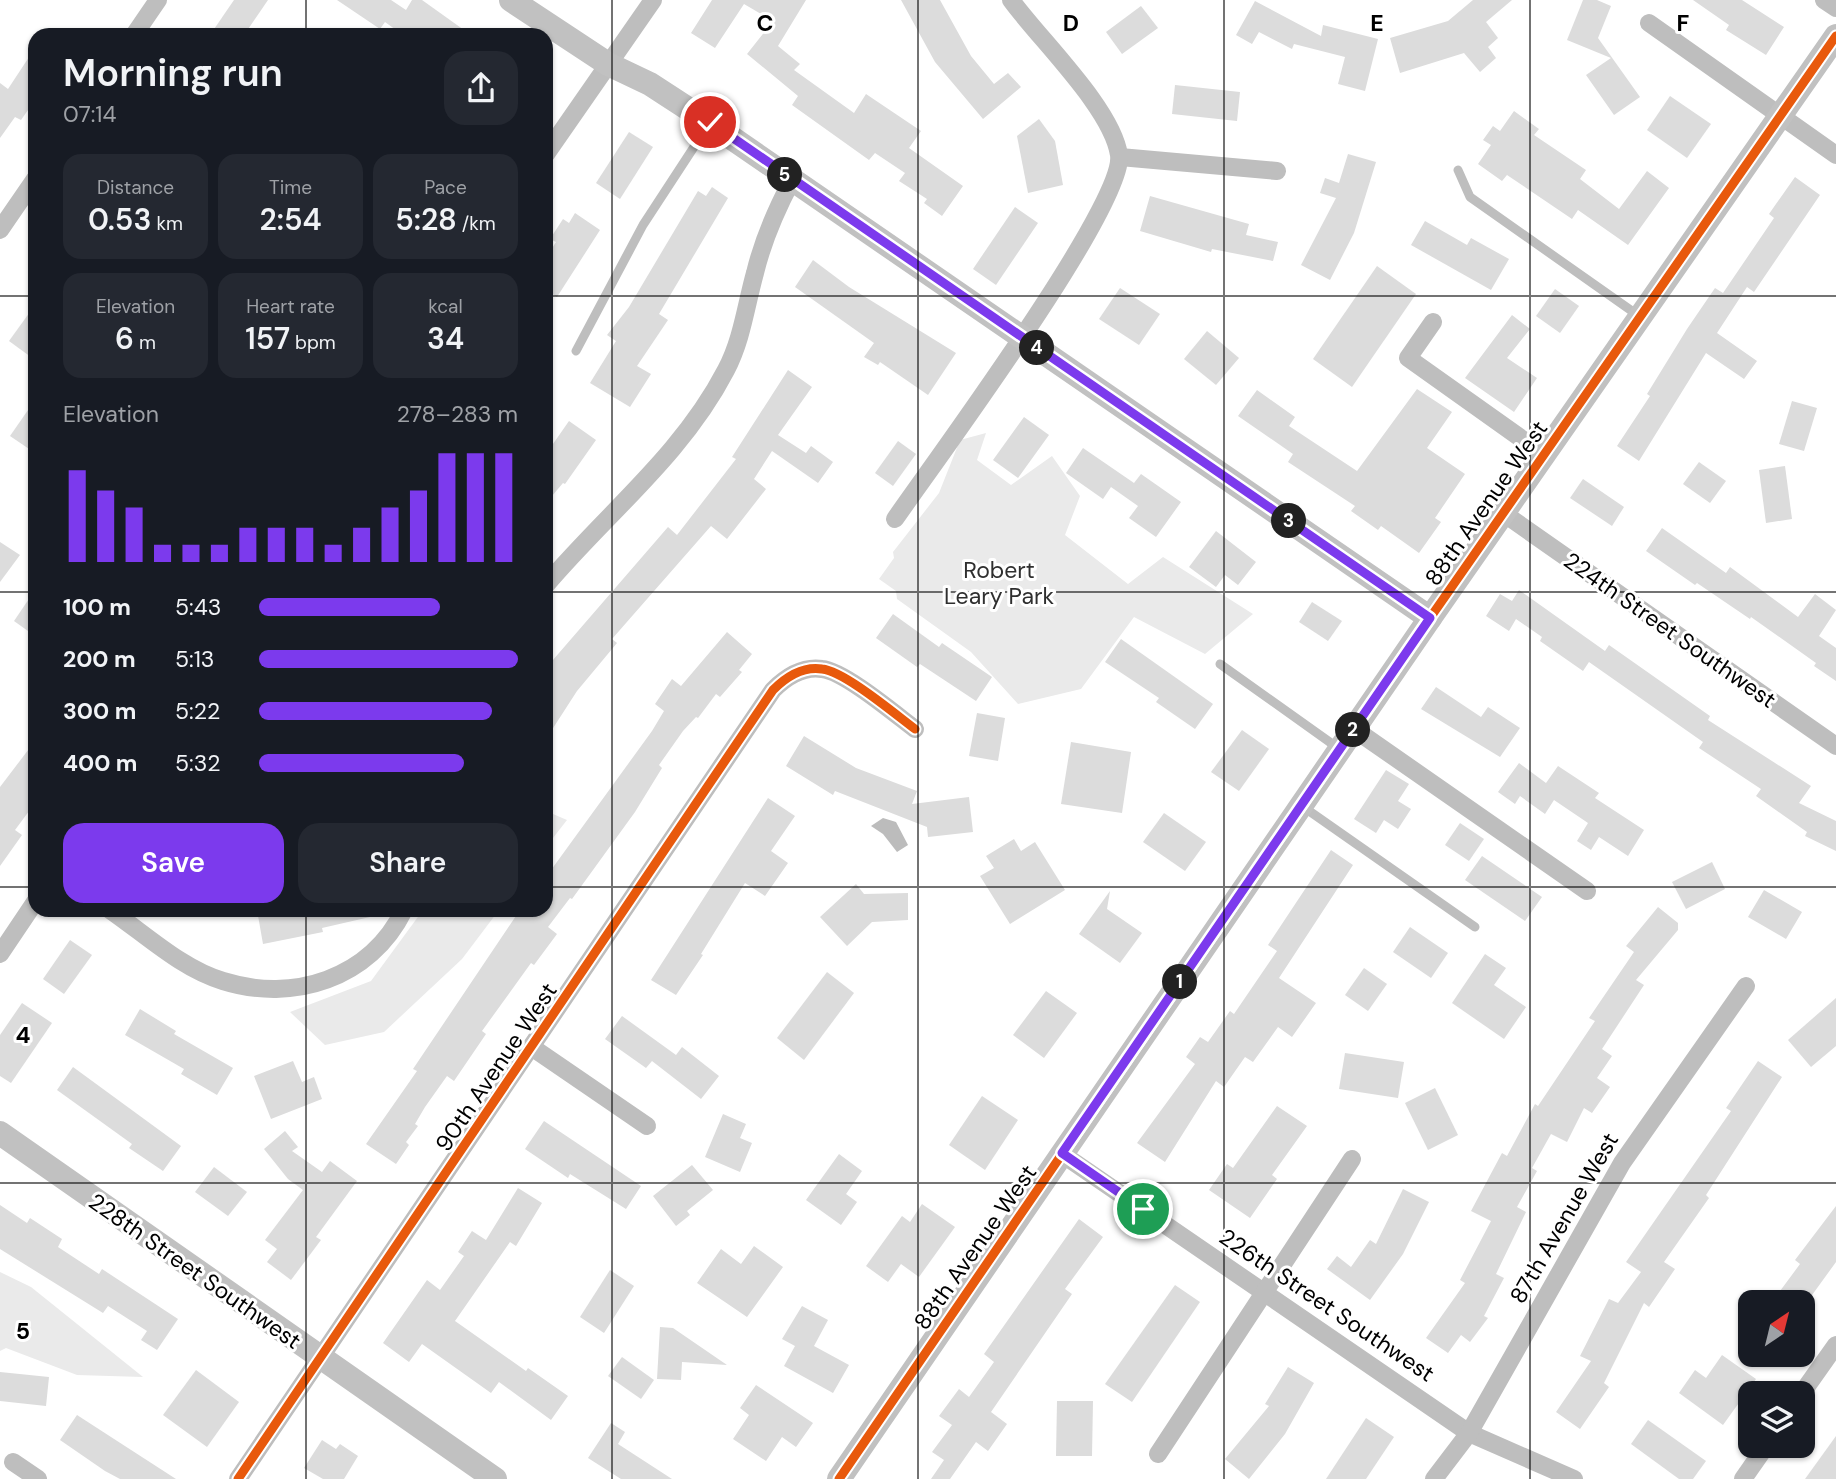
<!DOCTYPE html>
<html lang="en">
<head>
<meta charset="utf-8">
<style>
	:root { --surface:#171b24; --page:#242831; --text:#f1f3f6; --muted:#9ea1a6; --accent:#7c3aed }
	body { margin:0; font-family:"DM Sans",sans-serif; background:var(--page); color:var(--text); height:100vh; display:flex; flex-direction:column; font-size:26px; white-space:nowrap }
	* { box-sizing:border-box; margin:0 }
	p { font-size:23px; color:var(--muted) }
	.icon { flex:none; width:38px; height:38px; fill:none; stroke:currentColor; stroke-width:2; stroke-linecap:round; stroke-linejoin:round }
	.map { position:relative; flex:1; overflow:hidden }
	.panel { position:absolute; left:28px; top:28px; width:525px; height:889px; display:flex; flex-direction:column; background:var(--surface); border-radius:21px; box-shadow:0 2px 5px #0004 }
	.panel>* { flex:none }
	.needle { width:46px; rotate:35deg }
	.buttons { position:absolute; left:1738px; top:1290px; display:grid; gap:14px }
	.buttons a { display:grid; place-items:center; width:77px; height:77px; border-radius:14px; background:var(--surface); box-shadow:0 2px 5px #0004; font-size:35px }
	.pin { position:absolute; display:grid; place-items:center; width:60px; height:60px; color:#fff; margin:-30px; border:4px solid #fff; border-radius:50%; box-shadow:0 2px 7px #0007 }
	.km { position:absolute; width:35px; height:35px; margin:-18px; border-radius:50%; background:#222; color:#fff; font-size:19px; line-height:35px; text-align:center }
	.round { display:grid; place-items:center; flex:none; width:74px; height:74px; border-radius:21px; background:var(--page) }
	.overview { display:flex; align-items:center; justify-content:space-between; height:119px; padding:0 35px }
	h1 { font-size:38px; font-weight:600; line-height:52px }
	.figures { display:grid; grid-template-columns:repeat(3,1fr); gap:10px; height:119px; padding:7px 35px }
	.figures div { display:grid; align-content:center; border-radius:18px; background:var(--page); text-align:center }
	.figures b { font-size:30px; font-weight:600 }
	.figures small { font-size:19px; font-weight:400 }
	.figures p { font-size:19px }
	.chart { height:196px; padding:14px 35px }
	.chart p { display:flex; justify-content:space-between }
	.chart svg { width:100%; height:126px; margin-top:7px; stroke:var(--accent); stroke-width:6 }
	.cta { display:flex; gap:14px; margin-top:auto; padding:14px 35px }
	.cta a { flex:1; height:80px; border-radius:21px; background:var(--accent); color:#fff; font-size:28px; font-weight:600; line-height:80px; text-align:center }
	.cta a+a { background:var(--page); color:var(--text) }
	ul { padding:0 35px; list-style:none; font-size:23px }
	li { display:grid; grid-template-columns:112px 84px 1fr; align-items:center; height:52px }
	li i { height:18px; border-radius:9px; background:var(--accent) }
	.map>svg:first-child { display:block }
	.green { fill:#eaeaea }
	.water { fill:#bcbcbc }
	.building { fill:#dcdcdc }
	.lines { fill:none; stroke-linecap:round; stroke-linejoin:round }
	.lane { stroke:#bebebe; stroke-width:9 }
	.street { stroke:#bebebe; stroke-width:18 }
	.secondary { stroke:#c1c1c1; stroke-width:24 }
	.cycleway-casing { stroke:#fff; stroke-width:13 }
	.cycleway { stroke:#e8590c; stroke-width:9 }
	.route-casing { stroke:#fff; stroke-width:14 }
	.route { stroke:#7c3aed; stroke-width:9 }
	.grid { fill:none; stroke:#000; stroke-width:2; stroke-opacity:0.55 }
	.labels { text-anchor:middle; stroke-width:6; stroke-linejoin:round; paint-order:stroke }
	.street-label { font-size:23px; fill:#000; stroke:#fff }
	.park-label { font-size:23px; fill:#2f2f2f; stroke:#fff }
	.grid-label { font-size:23px; text-anchor:middle; font-weight:bold; fill:#000; stroke:#fff; stroke-width:6; stroke-linejoin:round; paint-order:stroke }
</style>
</head>
<body>
<div class="map">
<svg width="1836" height="1479" viewBox="0 0 1836 1479">
	<rect width="100%" height="100%" fill="#fff"/>
	<!-- green -->
	<g class="green">
		<path d="M986 433 977 460 1011 485 1052 456 1080 496 1065 535 1128 584 1163 557 1253 614 1205 654 1134 617 1081 689 1018 704 971 652 897 599 896 591 879 579 894 558 893 552 939 493 960 440Z"/>
		<path d="M546 811 567 820 546 847Z"/>
		<path d="M423 910H499L462 959 384 1032 325 1045 290 1012 371 981Z"/>
		<path d="M0 1272 31 1287 143 1377 77 1375 6 1348 0 1351Z"/>
	</g>
	<!-- water -->
	<path class="water" d="M883 818 896 822 908 845 897 852 883 834 871 826Z"/>
	<!-- building -->
	<g class="building">
		<path d="M234 0H268L244 35H210Z"/>
		<path d="M337 0H391L406 10 412 0H422L471 35H403L385 22 380 29Z"/>
		<path d="M712 0H806L778 46 800 64 794 70 854 113 866 94 921 131 909 148 963 186 942 216 924 203 927 199 899 181 905 173 875 153 869 160 792 105 798 96 747 54 773 21 744 4 715 48 691 33Z"/>
		<path d="M901 0H940L971 56 994 84 1008 73 1021 87 983 119 935 62Z"/>
		<path d="M1473 0H1512L1486 22 1498 38 1488 47 1496 58 1480 72 1464 53 1400 73 1390 38 1448 21Z"/>
		<path d="M1583 0H1597L1611 6 1598 38 1640 97 1614 115 1586 75 1611 58 1567 40Z"/>
		<path d="M1693 0H1742L1784 27 1766 55 1726 30 1729 25Z"/>
		<path d="M1255 1 1321 36 1323 25 1378 39 1365 91 1338 84 1345 57 1294 44 1292 49 1259 32 1252 44 1236 35Z"/>
		<path d="M1141 6 1158 28 1122 54 1106 32Z"/>
		<path d="M35 48V100L21 120 15 117 0 138V83L8 89Z"/>
		<path d="M1175 85 1240 92 1237 121 1172 114Z"/>
		<path d="M1670 96 1711 124 1687 158 1647 130Z"/>
		<path d="M1514 111 1539 129 1534 135 1586 170 1580 179 1619 209 1647 171 1669 188 1628 245 1578 210 1572 219 1507 175 1502 181 1478 164 1491 145 1483 140 1493 126 1500 131Z"/>
		<path d="M1039 119 1055 141 1063 185 1028 193 1017 136Z"/>
		<path d="M629 132 653 147 620 199 596 183Z"/>
		<path d="M1348 154 1376 162 1354 233 1330 280 1301 265 1336 198 1320 193 1325 178 1339 183Z"/>
		<path d="M1795 177 1820 195 1754 292 1747 287 1717 333 1757 361 1744 379 1706 353 1639 461 1617 446 1650 396 1647 394 1687 329 1715 288 1723 293 1774 218 1769 214Z"/>
		<path d="M712 187 728 198 659 314 668 320 637 366 651 374 630 407 590 383 616 341 607 335 629 307 698 191 706 196Z"/>
		<path d="M1150 196 1249 224 1246 235 1278 242 1273 261 1212 249 1211 252 1140 231Z"/>
		<path d="M1015 207 1038 223 996 285 973 269Z"/>
		<path d="M575 213 600 230 557 297 546 290V258L556 242 550 239 563 219 569 223Z"/>
		<path d="M1425 221 1467 245 1471 238 1509 259 1491 290 1411 245Z"/>
		<path d="M813 260 849 287 956 353 928 395 880 362 878 365 864 357 874 343 795 287Z"/>
		<path d="M1377 266 1416 294 1352 387 1313 359Z"/>
		<path d="M1120 288 1160 314 1139 345 1099 319Z"/>
		<path d="M1555 289 1579 306 1560 333 1536 316Z"/>
		<path d="M35 305V360L9 341Z"/>
		<path d="M1512 315 1530 329 1507 358 1537 378 1514 412 1465 378Z"/>
		<path d="M1207 331 1239 358 1216 385 1184 359Z"/>
		<path d="M788 370 812 387 778 435 806 453 811 446 833 462 818 483 772 451 754 479 766 489 727 539 711 526 612 639 617 643 577 691 546 739V668L668 527 677 535 736 459 732 457Z"/>
		<path d="M1417 389 1452 412 1427 448 1465 474 1435 518 1441 522 1419 553 1381 526 1378 530 1351 511 1355 506 1288 462 1293 454 1238 416 1257 390 1295 417 1289 426 1357 471Z"/>
		<path d="M35 400V453L10 436Z"/>
		<path d="M1792 401 1817 408 1804 451 1779 444Z"/>
		<path d="M1024 417 1049 435 1018 478 993 460Z"/>
		<path d="M569 421 596 440 565 484 563 483 546 503V454Z"/>
		<path d="M898 441 916 454 893 486 875 473Z"/>
		<path d="M1083 448 1134 483 1141 474 1181 502 1156 537 1129 518 1138 506 1111 487 1103 499 1066 473Z"/>
		<path d="M1699 462 1726 481 1710 503 1683 484Z"/>
		<path d="M1785 466 1792 519 1766 523 1759 470Z"/>
		<path d="M1583 479 1624 507 1612 526 1570 498Z"/>
		<path d="M1662 528 1726 573 1730 567 1798 617 1815 594 1836 610 1819 636 1836 648V681L1814 666 1816 663 1751 617 1750 619 1697 583 1695 585 1646 551Z"/>
		<path d="M1216 531 1256 562 1238 585 1225 575 1216 587 1189 567Z"/>
		<path d="M0 542 20 555 0 582Z"/>
		<path d="M35 590V636L14 621Z"/>
		<path d="M1519 590 1605 651 1609 645 1710 716 1708 720 1811 786 1799 803 1836 821V851L1805 836 1807 832 1756 796 1761 789 1699 748 1703 742 1589 662 1583 671 1540 641 1542 637 1516 619 1509 631 1486 616 1500 594 1512 601Z"/>
		<path d="M1312 602 1342 621 1328 641 1299 622Z"/>
		<path d="M893 614 939 647 942 643 992 677 976 701 920 664 917 667 876 638Z"/>
		<path d="M727 632 752 654 739 670 742 672 720 697 716 694 698 718 696 717 683 731 659 765 662 768 635 812 572 899 570 898 548 927 557 934 534 965 531 963 482 1031 486 1034 454 1081 447 1076 425 1107 415 1124 418 1126 406 1142 409 1145 396 1164 366 1144 417 1071 413 1069 520 910H546V877L652 731 664 711 655 704 672 679 681 686Z"/>
		<path d="M1121 639 1213 704 1195 729 1156 702 1159 698 1105 662Z"/>
		<path d="M1436 687 1481 717 1488 707 1520 728 1500 757 1421 709Z"/>
		<path d="M977 713 1005 718 998 761 969 756Z"/>
		<path d="M1242 730 1269 749 1239 791 1211 772Z"/>
		<path d="M804 736 856 768 917 791 912 804 969 797 973 832 928 837 927 827 835 791 833 795 786 766Z"/>
		<path d="M35 741V803L15 830 22 835 0 866V787Z"/>
		<path d="M1071 742 1131 752 1122 813 1061 804Z"/>
		<path d="M1519 763 1546 783 1558 766 1599 793 1595 798 1644 830 1628 856 1599 837 1591 850 1577 841 1588 823 1554 800 1545 814 1520 796 1515 804 1498 792Z"/>
		<path d="M1386 770 1409 784 1398 801 1411 809 1398 829 1384 820 1376 833 1354 819Z"/>
		<path d="M768 798 795 816 771 851 788 863 765 896 745 883 701 954 703 955 676 995 651 980Z"/>
		<path d="M1164 813 1206 842 1185 871 1143 842Z"/>
		<path d="M1460 823 1484 839 1469 861 1445 845Z"/>
		<path d="M1014 839 1021 851 1035 842 1065 890 1010 924 980 876 994 868 986 856Z"/>
		<path d="M1331 850 1353 865 1279 978 1316 1003 1292 1037 1278 1027 1253 1062 1245 1057 1224 1087 1216 1081 1165 1162 1137 1143 1195 1064 1186 1057 1200 1037 1208 1042 1230 1011 1234 1014 1277 951 1268 945Z"/>
		<path d="M1482 856 1542 897 1525 921 1465 880Z"/>
		<path d="M1712 862 1725 889 1686 909 1672 882Z"/>
		<path d="M856 884 864 894 908 893V920L872 922 847 946 820 917Z"/>
		<path d="M1764 890 1802 912 1786 939 1748 917Z"/>
		<path d="M1110 891 1107 909 1142 933 1120 963 1079 934Z"/>
		<path d="M1658 907 1678 923V930L1636 980 1644 985 1602 1049 1612 1056 1597 1078 1610 1087 1592 1113 1584 1108 1567 1142 1551 1134 1532 1168 1537 1171 1517 1207 1526 1212 1496 1274 1504 1278 1484 1316 1488 1318 1470 1342 1461 1335 1448 1353 1426 1338 1465 1283 1460 1280 1491 1221 1471 1211 1502 1153 1507 1156 1535 1104 1538 1106 1595 1021 1589 1018 1634 952 1626 946Z"/>
		<path d="M257 910H369L370 917 322 928 323 932 263 944Z"/>
		<path d="M1410 927 1448 953 1431 978 1393 952Z"/>
		<path d="M70 940 92 955 64 994 43 979Z"/>
		<path d="M1485 954 1506 968 1494 985 1526 1007 1504 1039 1452 1003Z"/>
		<path d="M1364 968 1387 984 1368 1011 1345 995Z"/>
		<path d="M827 972 854 993 804 1060 777 1038Z"/>
		<path d="M1046 991 1077 1013 1044 1058 1013 1035Z"/>
		<path d="M1836 998V1046L1811 1067 1788 1040Z"/>
		<path d="M22 1003 52 1023 11 1083 0 1076V1035Z"/>
		<path d="M140 1009 176 1031 174 1034 233 1068 217 1095 181 1074 184 1069 125 1035Z"/>
		<path d="M622 1016 676 1055 682 1047 719 1076 701 1099 652 1061 646 1068 605 1039Z"/>
		<path d="M1345 1053 1404 1062 1398 1098 1339 1089Z"/>
		<path d="M293 1061 302 1082 314 1077 322 1099 271 1119 254 1076Z"/>
		<path d="M1758 1061 1782 1077 1706 1195 1709 1198 1664 1262 1675 1269 1649 1307 1644 1303 1604 1383 1609 1387 1580 1429 1556 1412 1591 1361 1580 1356 1609 1299 1618 1303 1641 1272 1626 1262 1731 1111 1726 1108Z"/>
		<path d="M73 1067 181 1146 163 1171 129 1148 132 1144 57 1090Z"/>
		<path d="M1435 1088 1458 1135 1428 1150 1405 1103Z"/>
		<path d="M982 1096 1018 1120 985 1170 949 1145Z"/>
		<path d="M1277 1106 1307 1126 1272 1175 1277 1179 1250 1218 1209 1190 1227 1164 1233 1168Z"/>
		<path d="M723 1114 746 1124 740 1138 752 1143 740 1172 705 1157Z"/>
		<path d="M544 1121 641 1186 626 1209 570 1174 568 1178 525 1149Z"/>
		<path d="M285 1131 298 1147 292 1151 322 1172 330 1161 357 1181 316 1237 321 1240 291 1280 267 1262 277 1249 265 1240 303 1190 288 1179 264 1149Z"/>
		<path d="M839 1154 862 1171 846 1194 857 1202 841 1225 806 1200Z"/>
		<path d="M692 1165 713 1190 687 1211 690 1215 676 1226 653 1196Z"/>
		<path d="M214 1167 247 1192 228 1216 195 1192Z"/>
		<path d="M518 1188 542 1203 516 1246 510 1242 455 1321 526 1371 528 1368 568 1396 551 1420 499 1382 491 1393 422 1344 409 1362 383 1343 427 1280 440 1290 464 1256 458 1252 472 1231 486 1240Z"/>
		<path d="M1403 1189 1429 1202 1403 1254 1370 1300 1327 1269 1337 1256 1351 1267 1370 1240 1376 1244Z"/>
		<path d="M922 1204 955 1227 919 1277 901 1264 888 1282 866 1266 902 1216 910 1222Z"/>
		<path d="M0 1205 27 1223 30 1218 62 1239 58 1247 99 1274 102 1269 178 1319 157 1350 141 1340 147 1331 108 1306 103 1313 0 1249Z"/>
		<path d="M1836 1206V1262L1807 1302H1772L1800 1264 1795 1260Z"/>
		<path d="M1079 1219 1103 1237 1065 1289 1072 1294 991 1412 1007 1424 988 1451 976 1442 950 1479H931L944 1460 932 1452 952 1425 939 1416 959 1389 969 1397 994 1362 984 1354Z"/>
		<path d="M754 1246 783 1267 747 1317 697 1283 721 1249 741 1264Z"/>
		<path d="M610 1270 634 1286 604 1333 580 1317Z"/>
		<path d="M1175 1285 1200 1302 1132 1402 1105 1384Z"/>
		<path d="M802 1306 828 1320 814 1346 849 1365 833 1393 784 1366 795 1346 782 1339Z"/>
		<path d="M660 1327 673 1328 727 1365 682 1362 681 1380 657 1379Z"/>
		<path d="M1722 1355 1756 1379 1723 1425 1679 1393 1695 1370 1706 1378Z"/>
		<path d="M622 1357 654 1380 641 1399 608 1376Z"/>
		<path d="M1288 1367 1314 1383 1285 1434 1249 1479 1225 1459 1269 1406 1265 1404Z"/>
		<path d="M196 1370 239 1402 207 1447 163 1415Z"/>
		<path d="M0 1372 49 1377 46 1406 0 1401Z"/>
		<path d="M756 1385 813 1423 796 1447 782 1437 766 1461 733 1439 749 1415 740 1408Z"/>
		<path d="M1057 1401H1093L1092 1456H1056Z"/>
		<path d="M77 1415 128 1448 176 1479H120L105 1471 60 1440Z"/>
		<path d="M1366 1418 1394 1437 1366 1479H1326Z"/>
		<path d="M1648 1420 1706 1461 1693 1479H1679L1631 1444Z"/>
		<path d="M611 1423 625 1432 618 1444 672 1479H621L588 1458Z"/>
		<path d="M1836 1436V1479H1805Z"/>
		<path d="M322 1440 336 1449 340 1444 358 1456 344 1479H323L304 1468Z"/>
	</g>
	<g class="lines">
		<!-- lane -->
		<g class="lane">
			<path d="M1458 170 1470 197 1639 316"/>
			<path d="M576 351 643 225 709 124"/>
			<path d="M1220 664 1338 748"/>
			<path d="M1302 806 1475 927"/>
		</g>
		<!-- street -->
		<g class="street">
			<path d="M1824 0 1836 8"/>
			<path d="M1649 23 1836 155"/>
			<path d="M134 35 158 0"/>
			<path d="M546 154 653 0"/>
			<path d="M1120 157 1277 171"/>
			<path d="M0 230 35 179"/>
			<path d="M1433 322 1408 358 1543 454"/>
			<path d="M1503 513 1836 746"/>
			<path d="M895 519C933 464 1126 204 1119 155 1112 108 1040 40 1011 0"/>
			<path d="M546 585C607 513 682 455 726 370 742 340 746 305 755 273 763 240 776 210 792 180"/>
			<path d="M1354 729 1587 891"/>
			<path d="M110 910C145 934 182 969 223 981 293 1003 370 979 404 910"/>
			<path d="M0 954 35 902"/>
			<path d="M533 1048 647 1126"/>
			<path d="M1062 1154 1469 1433 1574 1479"/>
			<path d="M1802 1393 1836 1345"/>
			<path d="M1158 1454 1352 1159"/>
			<path d="M13 1462 38 1479"/>
			<path d="M238 1479 773 690C786 677 802 666 822 669 844 671 895 714 915 729"/>
			<path d="M1434 1479 1469 1433 1622 1163 1746 986"/>
			<path d="M1743 1479 1766 1446"/>
		</g>
		<!-- secondary -->
		<g class="secondary">
			<path d="M511 0 608 64 650 84 710 123 1430 618"/>
			<path d="M0 1133 495 1479"/>
			<path d="M839 1479 1430 618 1836 36"/>
		</g>
		<!-- cycleway casing -->
		<g class="cycleway-casing">
			<g id="cycleway">
				<path d="M238 1479 773 690C786 677 802 666 822 669 844 671 895 714 915 729"/>
				<path d="M839 1479 1430 618 1836 36"/>
			</g>
		</g>
		<!-- cycleway -->
		<use href="#cycleway" class="cycleway"/>
	</g>
	<g class="lines">
		<!-- route casing -->
		<g class="route-casing">
			<path id="route" d="M710 122 1430 618 1062 1153 1143 1209"/>
		</g>
		<!-- route -->
		<use href="#route" class="route"/>
	</g>
	<!-- grid -->
	<path class="grid" d="M306 0V35M612 0V1479M918 0V1479M1224 0V1479M1530 0V1479M0 296H35M546 296H1836M0 592H35M546 592H1836M0 887H35M546 887H1836M306 910V1479M0 1183H1836"/>
	<g class="labels">
		<!-- street labels -->
		<g class="street-label">
			<text transform="translate(1486 503) rotate(-55)" y="8">88th Avenue West</text>
			<text transform="translate(1670 630) rotate(35)" y="8">224th Street Southwest</text>
			<text transform="translate(496 1067) rotate(-56)" y="8">90th Avenue West</text>
			<text transform="translate(1564 1218) rotate(-60)" y="8">87th Avenue West</text>
			<text transform="translate(975 1247) rotate(-55)" y="8">88th Avenue West</text>
			<text transform="translate(195 1271) rotate(35)" y="8">228th Street Southwest</text>
			<text transform="translate(1327 1305) rotate(34)" y="8">226th Street Southwest</text>
		</g>
		<!-- park labels -->
		<g class="park-label">
			<text x="999" y="578">Robert<tspan x="999" dy="26">Leary Park</tspan></text>
		</g>
	</g>
	<g class="grid-label">
		<text x="765" y="31">C</text>
		<text x="1071" y="31">D</text>
		<text x="1377" y="31">E</text>
		<text x="1683" y="31">F</text>
		<text x="23" y="1043">4</text>
		<text x="23" y="1339">5</text>
	</g>
</svg>
<div class="buttons">
<a><svg class="needle" viewBox="-14 -14 28 28"><path d="M0-13l5 13h-10z" fill="#e53935"/><path d="M0 13l5-13h-10z" fill="#9ea1a6"/></svg></a>
<a><svg class="icon" aria-label="layers" viewBox="0 0 24 24"><path d="M12 4l9 5-9 5-9-5zM3 14l9 5 9-5"/></svg></a>
</div>
<div class="pin" style="left:1143px;top:1209px;background:#1e9e55"><svg class="icon" aria-label="arrive" viewBox="0 0 24 24"><path d="M6 21V4h12l-3 4 3 4H6"/></svg></div>
<div class="pin" style="left:710px;top:122px;background:#d93025"><svg class="icon" aria-label="check" viewBox="0 0 24 24"><path d="M5 12l5 5 9-10"/></svg></div>
<b class="km" style="left:1180px;top:982px">1</b>
<b class="km" style="left:1353px;top:730px">2</b>
<b class="km" style="left:1289px;top:521px">3</b>
<b class="km" style="left:1037px;top:348px">4</b>
<b class="km" style="left:785px;top:175px">5</b>
<section class="panel">
<div class="overview"><div><h1>Morning run</h1><p>07:14</p></div><a class="round"><svg class="icon" aria-label="share" viewBox="0 0 24 24"><path d="M12 15V3M7 8l5-5 5 5M5 13v7h14v-7"/></svg></a></div>
<div class="figures">
<div><p>Distance</p><b>0.53<small> km</small></b></div>
<div><p>Time</p><b>2:54</b></div>
<div><p>Pace</p><b>5:28<small> /km</small></b></div>
</div>
<div class="figures">
<div><p>Elevation</p><b>6<small> m</small></b></div>
<div><p>Heart rate</p><b>157<small> bpm</small></b></div>
<div><p>kcal</p><b>34</b></div>
</div>
<div class="chart"><p><span>Elevation</span>278–283 m</p>
<svg viewBox="0 0 160 44" preserveAspectRatio="none"><path d="M5 44V12M15 44V19M25 44V25M35 44V38M45 44V38M55 44V38M65 44V32M75 44V32M85 44V32M95 44V38M105 44V32M115 44V25M125 44V19M135 44V6M145 44V6M155 44V6"/></svg>
</div>
<ul>
<li><b>100 m</b>5:43<i style="width:70%"></i></li>
<li><b>200 m</b>5:13<i style="width:100%"></i></li>
<li><b>300 m</b>5:22<i style="width:90%"></i></li>
<li><b>400 m</b>5:32<i style="width:79%"></i></li>
</ul>
<div class="cta"><a>Save</a><a>Share</a></div>
</section>
</div>
</body>
</html>
